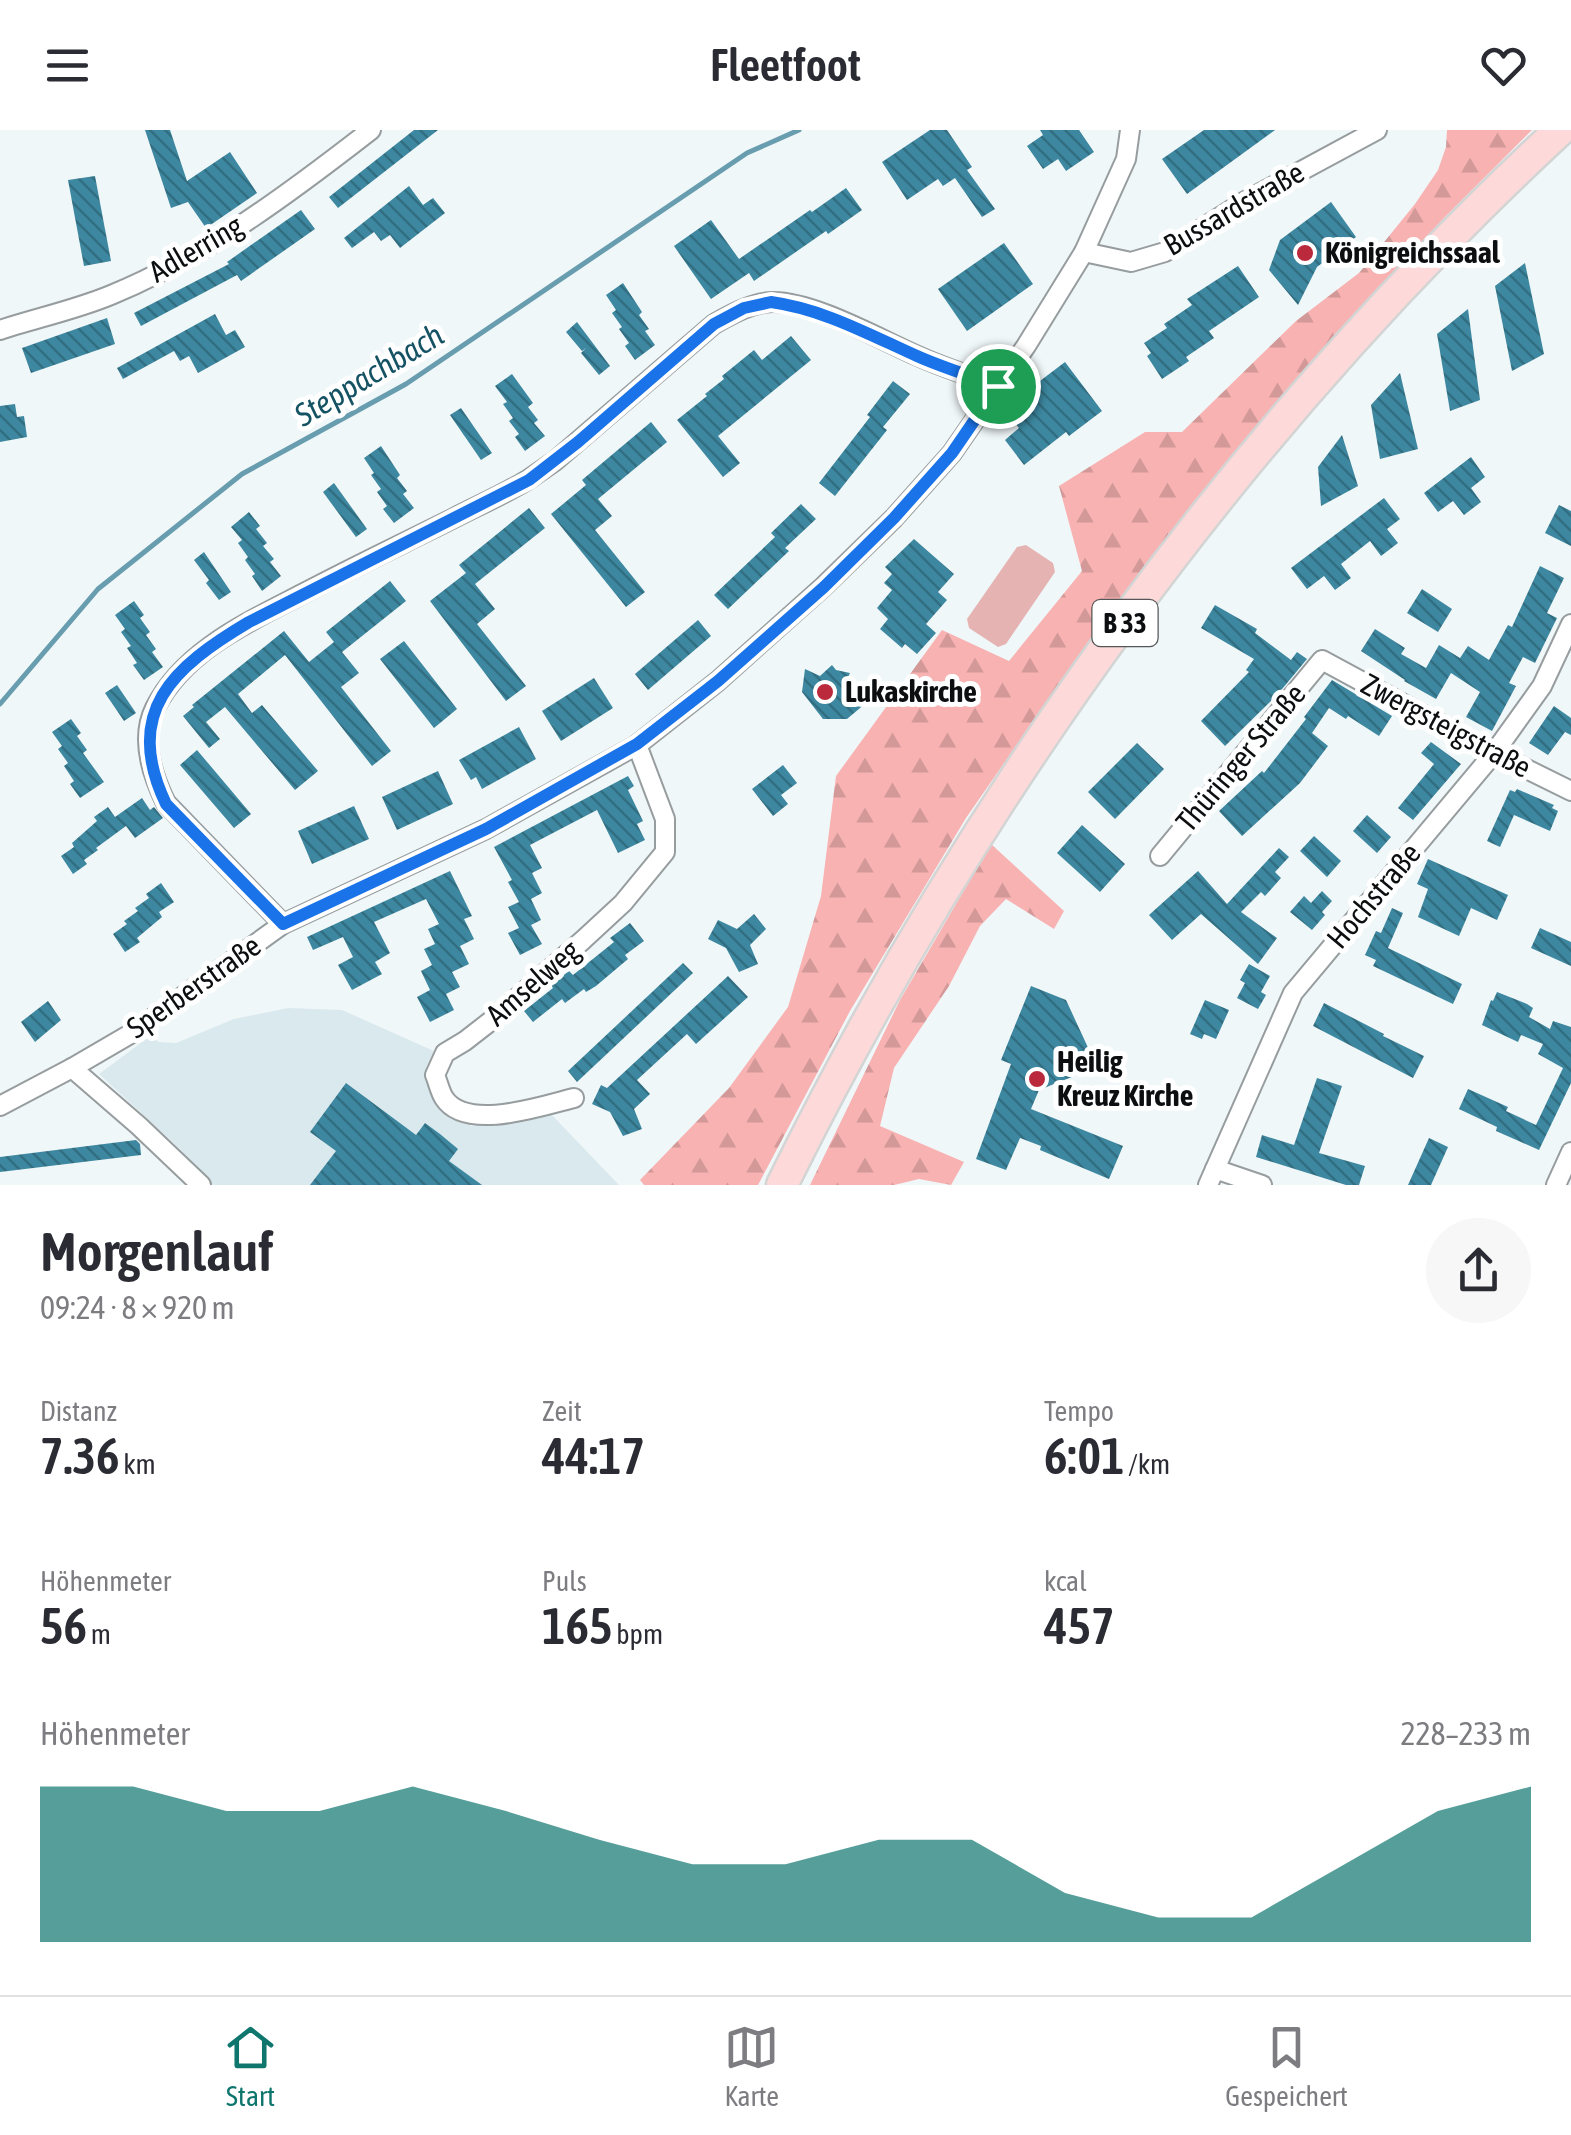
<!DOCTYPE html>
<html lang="de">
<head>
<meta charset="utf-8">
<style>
	:root { --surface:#fff; --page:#f7f7f7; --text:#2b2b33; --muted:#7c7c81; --line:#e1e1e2; --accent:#0f766e }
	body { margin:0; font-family:"Asap Condensed",sans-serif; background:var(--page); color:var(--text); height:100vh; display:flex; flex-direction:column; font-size:38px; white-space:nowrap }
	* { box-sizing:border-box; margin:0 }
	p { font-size:32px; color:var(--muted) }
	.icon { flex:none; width:55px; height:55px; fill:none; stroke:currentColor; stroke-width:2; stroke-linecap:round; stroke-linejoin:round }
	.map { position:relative; height:1055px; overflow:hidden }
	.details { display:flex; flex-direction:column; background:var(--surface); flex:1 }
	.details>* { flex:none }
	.pin { position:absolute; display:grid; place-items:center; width:85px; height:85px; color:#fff; margin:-42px; border:5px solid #fff; border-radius:50%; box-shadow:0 2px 10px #0007 }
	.round { display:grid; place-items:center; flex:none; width:105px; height:105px; border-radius:52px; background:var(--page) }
	.summary { display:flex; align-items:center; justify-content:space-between; height:170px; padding:0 40px }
	h1 { font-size:55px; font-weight:600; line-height:75px }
	.stats { display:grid; grid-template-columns:repeat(3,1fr); gap:15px; height:170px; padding:10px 40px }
	.stats div { display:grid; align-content:center }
	.stats b { font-size:50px; font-weight:600 }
	.stats small { font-size:28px; font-weight:400 }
	.stats p { font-size:28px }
	.chart { height:280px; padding:20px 40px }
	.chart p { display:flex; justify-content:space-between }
	.chart svg { width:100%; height:180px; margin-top:10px; fill:var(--accent); opacity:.7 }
	header { display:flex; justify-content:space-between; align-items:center; height:130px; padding:0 40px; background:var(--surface); font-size:45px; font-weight:600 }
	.menu { display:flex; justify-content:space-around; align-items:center; height:140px; border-top:2px solid var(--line); background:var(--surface); font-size:28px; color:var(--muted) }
	.menu a { display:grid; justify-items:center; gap:5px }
	.menu .selected { color:var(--accent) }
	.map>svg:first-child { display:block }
	.built { fill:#dae9ee }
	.green { fill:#e5b3b2 }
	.forest { fill:url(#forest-firs) }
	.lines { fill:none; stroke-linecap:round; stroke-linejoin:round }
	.stream { stroke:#689daf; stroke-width:5 }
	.building { fill:url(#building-back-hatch) }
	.minor-casing { stroke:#979d9f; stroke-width:22 }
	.primary-casing { stroke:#d3d4d4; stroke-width:35 }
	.minor { stroke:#fff; stroke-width:18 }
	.primary { stroke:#fdd9d9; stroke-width:30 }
	.route-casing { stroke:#fff; stroke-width:20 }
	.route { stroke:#1a73e8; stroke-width:12 }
	.poi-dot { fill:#ba293c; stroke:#fff; stroke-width:4 }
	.labels { text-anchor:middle; stroke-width:10; stroke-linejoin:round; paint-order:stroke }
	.shield { fill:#fff; stroke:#555657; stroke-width:2.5 }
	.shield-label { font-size:28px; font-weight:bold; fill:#0c0e0f }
	.street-label { font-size:30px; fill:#0c0e0f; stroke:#fff }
	.poi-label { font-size:30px; font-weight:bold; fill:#0c0e0f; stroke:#fff; text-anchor:start }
	.water-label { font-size:32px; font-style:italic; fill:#145264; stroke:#fff }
</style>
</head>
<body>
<header><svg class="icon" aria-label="menu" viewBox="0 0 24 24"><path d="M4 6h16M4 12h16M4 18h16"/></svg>Fleetfoot<svg class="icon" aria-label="heart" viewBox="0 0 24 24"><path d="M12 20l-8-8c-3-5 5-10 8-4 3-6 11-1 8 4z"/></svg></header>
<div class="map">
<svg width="1571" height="1055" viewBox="0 0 1571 1055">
	<defs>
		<pattern id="forest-firs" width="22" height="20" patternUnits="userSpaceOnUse" patternTransform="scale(2.5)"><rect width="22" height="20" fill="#f8b2b2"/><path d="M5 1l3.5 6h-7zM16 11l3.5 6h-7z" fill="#d39898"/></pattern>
		<pattern id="building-back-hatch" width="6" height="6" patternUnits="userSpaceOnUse" patternTransform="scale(2.5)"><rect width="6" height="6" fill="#3d88a0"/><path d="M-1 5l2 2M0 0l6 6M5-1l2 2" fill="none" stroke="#326e81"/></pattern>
	</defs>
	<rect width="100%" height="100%" fill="#f0f7f9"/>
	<!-- built -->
	<path class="built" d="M288 878 342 880 434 921 426 937 427 954 438 978 453 989 465 990 471 996 550 983 619 1055H213L180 1019 99 944 150 906 159 912 176 913 234 889Z"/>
	<!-- green -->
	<path class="green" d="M1026 415 1053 433 1055 442 1006 514 998 517 969 498 967 489 1017 417Z"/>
	<!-- forest -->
	<g class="forest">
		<path d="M1447 0H1532L1444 88 1378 159 1257 300 1107 485 966 688 850 881 758 1055H644L640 1050 729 958 788 877 821 766 836 646 942 500 1009 531 1082 441 1059 356 1145 302H1182L1296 191 1359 143 1415 74 1438 40 1446 17Z"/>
		<path d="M991 714 1064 781 1054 799 1006 769 980 796 949 856 894 938 880 996 964 1032 951 1055 919 1049 894 1055H810L900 870Z"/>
	</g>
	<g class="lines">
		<!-- stream -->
		<path class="stream" d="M0 574 98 459 242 344 406 254 747 23 799 0"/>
	</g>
	<!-- building -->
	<g class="building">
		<path d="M145 0H170L187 51 230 22 257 63 206 98 188 72 171 78Z"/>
		<path d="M414 0H438L338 78 329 67Z"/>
		<path d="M930 0H947L972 37 967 40 995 79 982 87 955 48 943 56 938 49 907 70 882 32Z"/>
		<path d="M1040 0H1079L1094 22 1066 41 1058 29 1043 39 1027 16 1043 5Z"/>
		<path d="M1204 0H1275L1187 64 1162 29Z"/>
		<path d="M95 46 111 131 84 136 68 50Z"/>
		<path d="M409 56 423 75 433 68 445 83 400 118 390 105 381 111 374 102 352 118 344 108Z"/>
		<path d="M846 58 862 80 828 104 826 101 754 151 749 143 711 169 674 116 711 90 739 129 810 80 812 82Z"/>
		<path d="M1331 72 1356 107 1317 137 1298 175 1269 140 1280 110Z"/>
		<path d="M301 80 315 99 241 151 237 145 141 196 134 183 229 134 227 132Z"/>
		<path d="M1004 113 1033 154 967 201 938 159Z"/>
		<path d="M1525 133 1544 224 1512 241 1495 156Z"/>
		<path d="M1238 136 1259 167 1209 201 1214 208 1186 227 1189 231 1162 249 1147 226 1151 223 1144 213 1167 198 1164 194 1192 175 1187 169Z"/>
		<path d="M623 153 642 182 639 185 649 199 645 201 655 215 635 230 625 216 629 213 619 199 622 197 612 183 616 180 606 165Z"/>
		<path d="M1468 179 1480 270 1450 281 1437 204Z"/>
		<path d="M215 184 226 205 235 200 245 217 198 243 189 226 180 231 174 221 123 249 117 238Z"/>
		<path d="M107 188 115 214 31 243 22 218Z"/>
		<path d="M577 192 610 236 599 245 581 223 586 218 582 221 566 202Z"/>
		<path d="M791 206 811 230 718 306 740 333 723 347 677 290 707 266 705 264 724 249 722 246 754 220 762 230Z"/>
		<path d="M1065 232 1102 281 1069 306 1066 302 1024 335 1005 310 1019 298 1010 287 1038 265 1032 257Z"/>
		<path d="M1400 243 1418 319 1380 329 1371 275Z"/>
		<path d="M512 244 533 273 528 277 538 290 534 293 545 306 525 321 515 307 519 304 509 291 513 288 503 274 507 272 495 256Z"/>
		<path d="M893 251 910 264 883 297 887 300 835 366 819 353 870 287 867 285Z"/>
		<path d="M15 274 17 287 24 286 27 307 0 312V276Z"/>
		<path d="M461 278 492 323 481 330 450 285Z"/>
		<path d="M651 292 667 312 598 369 612 386 595 400 645 462 626 477 551 384 586 355 582 350Z"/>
		<path d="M1342 305 1358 356 1321 376 1318 337Z"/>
		<path d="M381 316 400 345 397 348 407 361 403 364 414 378 394 393 383 379 387 376 377 362 381 359 371 345 374 343 364 328Z"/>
		<path d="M1471 327 1485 347 1471 358 1481 372 1464 385 1453 371 1438 382 1424 363Z"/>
		<path d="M334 353 367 399 356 407 323 362Z"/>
		<path d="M1384 368 1400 389 1387 399 1398 413 1381 426 1370 411 1341 434 1351 448 1335 460 1324 446 1307 459 1291 438Z"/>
		<path d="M801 374 816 389 785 418 789 421 728 479 714 465 775 407 771 403Z"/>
		<path d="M1559 375 1571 381V416L1545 403Z"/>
		<path d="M529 378 545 398 475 454 495 479 477 494 526 556 506 571 430 471 466 443 459 435Z"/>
		<path d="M249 382 260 396 256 399 267 413 263 416 274 429 270 432 281 446 262 461 252 446 255 444 245 430 248 427 238 413 242 410 231 397Z"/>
		<path d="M914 409 954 444 938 462 947 470 926 494 936 503 917 524 905 514 902 518 880 499 888 489 877 478 892 460 884 453 892 444 885 437Z"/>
		<path d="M204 422 231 462 219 470 206 453 209 450 194 430Z"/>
		<path d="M1540 436 1564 448 1547 483 1557 488 1535 533 1523 527 1509 553 1516 556 1492 601 1466 587 1480 562 1451 543 1436 569 1404 551 1405 550 1361 521 1375 499 1405 518 1401 524 1426 538 1439 515 1460 528 1468 516 1489 530 1508 495 1512 497Z"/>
		<path d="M390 451 406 471 342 522 359 543 341 557 391 621 372 636 285 525 238 564 252 583 262 575 318 641 295 660 225 577 206 592 220 609 209 618 183 586 194 577 192 575 284 501 309 532 334 512 326 502Z"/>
		<path d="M1422 459 1452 479 1438 502 1407 483Z"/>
		<path d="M134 471 144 485 140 488 150 502 146 505 156 519 152 522 163 537 144 550 133 535 137 533 127 518 131 516 121 502 125 499 115 485Z"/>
		<path d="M1215 475 1257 499 1255 503 1291 530 1297 522 1307 529 1278 564 1225 616 1201 591 1249 542 1246 540 1254 529 1201 498Z"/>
		<path d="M698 490 711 506 648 560 635 544Z"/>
		<path d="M404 511 457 579 434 598 380 529Z"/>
		<path d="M832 535 836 540 850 543 846 551 850 555 848 561 866 573 847 589H823L802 562 805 539 820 546Z"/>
		<path d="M594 548 613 578 561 611 542 581Z"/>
		<path d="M1332 550 1392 586 1379 606 1348 586 1346 589 1329 578 1312 603 1328 616 1300 653 1242 706 1219 681 1262 641 1264 643 1306 589 1304 587Z"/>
		<path d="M117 555 136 583 124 591 105 563Z"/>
		<path d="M1554 576 1571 588V605L1565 602 1548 625 1529 613Z"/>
		<path d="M71 589 81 603 77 606 87 620 83 623 104 652 80 668 70 654 74 651 64 636 68 633 58 619 62 616 52 602Z"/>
		<path d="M519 597 536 629 482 659 476 647 471 650 459 630Z"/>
		<path d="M1431 612 1461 634 1413 690 1398 678 1434 634 1421 623Z"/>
		<path d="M1137 613 1164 639 1115 689 1088 662Z"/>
		<path d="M197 620 251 684 234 698 180 635Z"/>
		<path d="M783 635 797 653 781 665 788 674 773 686 752 659Z"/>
		<path d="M438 641 453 674 397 700 382 667Z"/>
		<path d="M628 646 634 656 628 660 643 691 637 694 645 710 618 723 597 680 530 715 542 738 532 743 542 763 531 769 541 790 531 795 542 814 520 825 508 803 519 798 508 777 519 772 508 752 512 750 494 717Z"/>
		<path d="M1517 659 1554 675 1552 678 1558 681 1550 701 1514 685 1500 717 1487 711 1510 660 1515 662Z"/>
		<path d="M142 668 150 680 154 677 163 688 135 708 126 696 96 718 98 720 84 730 87 734 73 744 61 726 74 717 72 713 97 691 94 687 108 677 115 687Z"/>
		<path d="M354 676 369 709 312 734 298 701Z"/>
		<path d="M1367 685 1391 707 1377 723 1353 701Z"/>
		<path d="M1082 695 1125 734 1100 762 1057 723Z"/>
		<path d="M1314 706 1341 731 1327 747 1300 721Z"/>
		<path d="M1279 718 1289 727 1275 742 1281 748 1265 766 1261 762 1241 782 1277 808 1258 834 1201 784 1172 810 1149 785 1198 741 1227 774Z"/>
		<path d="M1428 729 1508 765 1497 790 1471 778 1459 806 1418 787 1428 759 1417 754Z"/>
		<path d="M450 741 472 786 464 789 474 809 460 816 469 834 452 842 460 857 446 864 454 880 430 892 417 867 430 860 421 841 432 835 424 819 435 814 428 799 439 794 426 769 374 792 390 823 375 832 382 844 352 860 338 835 353 827 343 807 313 820 307 807Z"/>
		<path d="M161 753 174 772 159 782 162 787 137 808 140 812 125 822 113 804 127 794 124 791 138 781 135 778 149 768 146 764Z"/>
		<path d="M1322 761 1332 771 1322 782 1325 785 1312 800 1290 782 1304 766 1311 773Z"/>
		<path d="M1392 778 1403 783 1388 818 1462 854 1453 874 1373 836 1376 830 1365 825 1376 801 1381 803Z"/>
		<path d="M754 784 766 799 750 815 758 834 739 842 726 818 708 809 718 790 737 799Z"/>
		<path d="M630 793 644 811 625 825 628 829 596 856 586 862 584 859 565 873 562 869 533 892 524 881 553 858 551 855 569 841 573 845 614 812 610 808Z"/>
		<path d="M1540 798 1571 812V836L1531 818Z"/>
		<path d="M683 833 693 843 577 952 568 941Z"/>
		<path d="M1249 834 1270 846 1261 862 1266 865 1258 879 1237 868 1245 853 1240 850Z"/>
		<path d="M728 846 748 867 696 914 687 904 637 950 650 964 634 979 642 999 623 1006 610 982 592 974 601 955 607 958Z"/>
		<path d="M1031 856 1066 870 1097 937 1039 960 1031 979 1123 1016 1109 1049 1040 1020 1041 1016 1020 1008 1006 1040 976 1029 1011 934 1001 930Z"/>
		<path d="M1497 862 1527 874 1533 878 1529 887 1550 899 1553 891 1571 897V953L1539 1020 1496 1001 1497 997 1459 979 1468 959 1508 977 1506 981 1536 995 1563 938 1538 924 1543 914 1521 905 1518 912 1482 895 1491 870 1493 871Z"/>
		<path d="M1205 870 1229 880 1216 909 1204 904 1202 909 1190 904Z"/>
		<path d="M48 871 61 890 35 912 21 892Z"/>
		<path d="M1324 873 1384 904 1383 906 1424 926 1413 948 1313 896Z"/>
		<path d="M1317 948 1342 956 1319 1023 1365 1036 1359 1055H1346L1256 1027 1262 1005 1294 1015Z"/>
		<path d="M346 953 416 1005 425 993 440 1004 458 1019 449 1031 482 1055H310L336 1021 310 1002Z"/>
		<path d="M1429 1008 1448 1017 1431 1055H1408Z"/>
		<path d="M136 1010 140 1014 141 1025 0 1042V1027Z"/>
	</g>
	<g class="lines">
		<!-- minor casing -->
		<g class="minor-casing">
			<g id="minor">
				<path d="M1084 122 1131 132 1165 122 1242 73 1377 0"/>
				<path d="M0 200C36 188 75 180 111 165 206 126 290 63 371 0"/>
				<path d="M1160 726 1322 530 1494 623 1571 661"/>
				<path d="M283 794 166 673C152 645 140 608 155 578 184 520 249 492 304 463 353 437 404 413 454 388 479 375 505 364 529 349L555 331 714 194C732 184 751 173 772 172 813 171 879 209 918 226 944 238 971 246 998 256"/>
				<path d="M72 938 139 996 201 1055"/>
				<path d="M574 968C542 976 466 1002 444 968 440 962 438 952 435 945L445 923 465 911 492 890 583 810 623 773 665 722V689L637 615"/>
				<path d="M0 976 72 938 132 903 283 794 486 699 637 615 718 551 823 457 894 388 952 323 1026 216 1084 122 1126 29 1130 0"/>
				<path d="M1215 1039 1262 1055"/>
				<path d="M1208 1055 1293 863 1494 623 1542 556 1571 494"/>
				<path d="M1556 1055 1571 1022"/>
			</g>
		</g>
		<!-- primary casing -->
		<g class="primary-casing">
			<path id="primary" d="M782 1055C974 665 1241 296 1560 0"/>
		</g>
		<!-- minor -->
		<use href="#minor" class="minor"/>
		<!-- primary -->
		<use href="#primary" class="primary"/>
	</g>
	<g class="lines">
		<!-- route casing -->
		<g class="route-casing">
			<path id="route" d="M771 172C823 179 870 205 917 226 944 238 971 246 998 256L952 323 894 388 824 457 718 551 637 614 486 699 283 794 166 674C122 582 173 537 249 492L529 350 578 312 714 194 744 178Z"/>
		</g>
		<!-- route -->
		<use href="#route" class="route"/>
	</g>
	<!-- markers -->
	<g class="poi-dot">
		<circle cx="1305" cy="123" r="10"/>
		<circle cx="825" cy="562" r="10"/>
		<circle cx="1037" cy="949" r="10"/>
	</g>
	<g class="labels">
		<!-- shield labels -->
		<rect class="shield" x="1092.5" y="470" width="65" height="46" rx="8"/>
		<g class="shield-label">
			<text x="1125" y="503">B 33</text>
		</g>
		<!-- street labels -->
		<g class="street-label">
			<text transform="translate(1234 79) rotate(-30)" y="10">Bussardstraße</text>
			<text transform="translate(196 119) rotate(-30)" y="10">Adlerring</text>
			<text transform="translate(1446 596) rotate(28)" y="10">Zwergsteigstraße</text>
			<text transform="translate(1241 628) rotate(-50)" y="10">Thüringer Straße</text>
			<text transform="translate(1374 766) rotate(-50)" y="10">Hochstraße</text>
			<text transform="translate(533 853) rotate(-41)" y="10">Amselweg</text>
			<text transform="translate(194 857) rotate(-35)" y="10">Sperberstraße</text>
		</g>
		<!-- poi labels -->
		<g class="poi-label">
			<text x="1325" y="133">Königreichssaal</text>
			<text x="845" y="572">Lukaskirche</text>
			<text x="1057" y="942">Heilig<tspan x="1057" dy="34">Kreuz Kirche</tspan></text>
		</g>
		<!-- water labels -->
		<g class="water-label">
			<text transform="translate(369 245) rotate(-31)" y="11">Steppachbach</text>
		</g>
	</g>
</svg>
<div class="pin" style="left:998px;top:256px;background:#1e9e55"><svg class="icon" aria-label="arrive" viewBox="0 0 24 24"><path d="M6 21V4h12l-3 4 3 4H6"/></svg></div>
</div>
<section class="details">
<div class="summary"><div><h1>Morgenlauf</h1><p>09:24 · 8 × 920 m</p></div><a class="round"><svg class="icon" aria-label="share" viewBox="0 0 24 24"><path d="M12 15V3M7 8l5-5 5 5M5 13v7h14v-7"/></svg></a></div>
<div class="stats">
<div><p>Distanz</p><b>7.36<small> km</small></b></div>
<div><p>Zeit</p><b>44:17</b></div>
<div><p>Tempo</p><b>6:01<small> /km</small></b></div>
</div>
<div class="stats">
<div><p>Höhenmeter</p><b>56<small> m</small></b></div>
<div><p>Puls</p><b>165<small> bpm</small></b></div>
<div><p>kcal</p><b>457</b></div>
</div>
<div class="chart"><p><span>Höhenmeter</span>228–233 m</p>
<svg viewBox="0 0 160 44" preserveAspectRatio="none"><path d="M0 44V6L10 6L20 12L30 12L40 6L50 12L60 19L70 25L80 25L90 19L100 19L110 32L120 38L130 38L140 25L150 12L160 6V44z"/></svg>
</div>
</section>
<nav class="menu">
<a class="selected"><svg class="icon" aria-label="home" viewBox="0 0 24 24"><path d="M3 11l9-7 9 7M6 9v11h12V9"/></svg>Start</a>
<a><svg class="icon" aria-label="map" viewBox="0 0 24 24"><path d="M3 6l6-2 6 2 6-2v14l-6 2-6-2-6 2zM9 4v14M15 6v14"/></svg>Karte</a>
<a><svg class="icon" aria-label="saved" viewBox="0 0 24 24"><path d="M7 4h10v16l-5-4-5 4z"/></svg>Gespeichert</a>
</nav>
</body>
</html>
